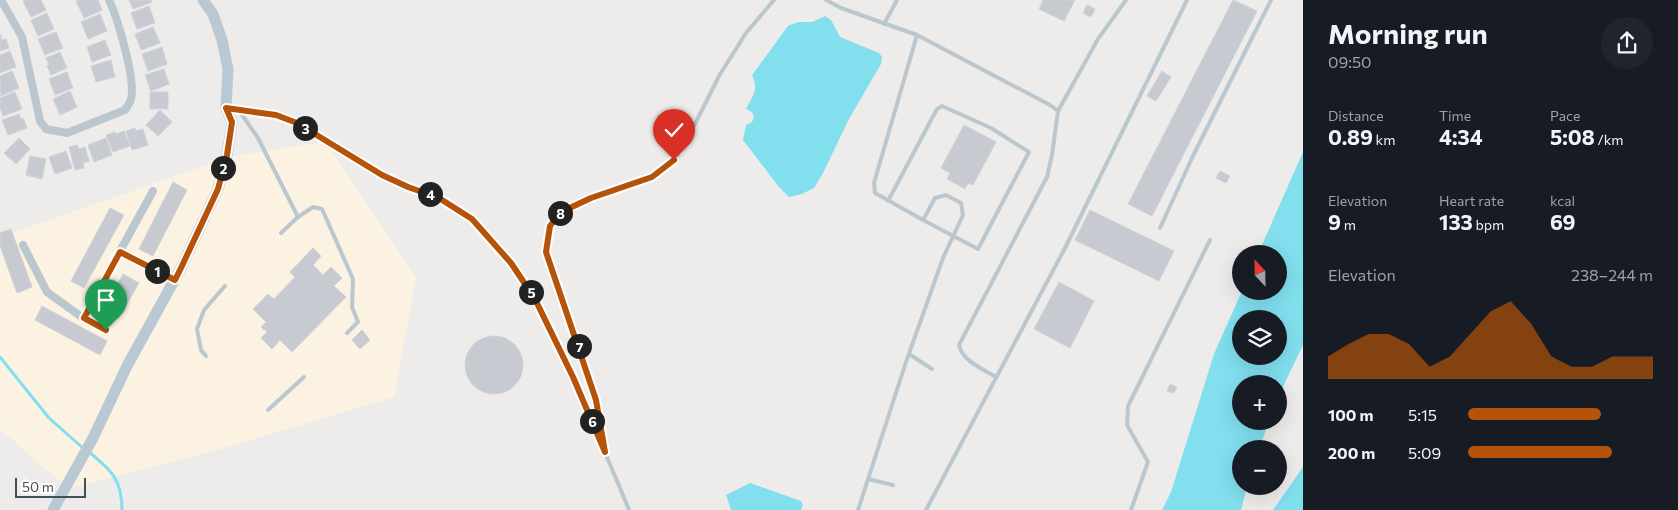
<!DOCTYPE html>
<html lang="en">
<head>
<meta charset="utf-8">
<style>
	:root { --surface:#171b24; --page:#20242c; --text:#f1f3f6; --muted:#9ea1a6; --accent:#b45309 }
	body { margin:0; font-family:Commissioner,sans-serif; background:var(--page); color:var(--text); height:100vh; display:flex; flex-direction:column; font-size:19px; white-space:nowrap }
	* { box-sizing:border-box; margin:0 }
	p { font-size:16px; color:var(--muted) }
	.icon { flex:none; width:28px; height:28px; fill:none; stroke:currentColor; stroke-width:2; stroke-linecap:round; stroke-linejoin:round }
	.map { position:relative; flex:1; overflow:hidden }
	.drawer { display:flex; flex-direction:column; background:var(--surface); width:375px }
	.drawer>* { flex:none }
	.needle { width:32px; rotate:338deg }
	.tools { position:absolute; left:1232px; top:245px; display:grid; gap:10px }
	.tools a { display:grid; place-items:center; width:55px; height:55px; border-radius:50%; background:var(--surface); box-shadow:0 5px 20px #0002; font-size:25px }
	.scale { position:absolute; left:15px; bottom:12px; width:71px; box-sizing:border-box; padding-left:5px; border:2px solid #435059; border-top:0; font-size:14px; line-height:18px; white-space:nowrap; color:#435059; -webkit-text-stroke:4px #fff; paint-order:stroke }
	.pin { position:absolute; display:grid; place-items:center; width:42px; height:42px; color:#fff; margin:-51px -21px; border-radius:50% 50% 50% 0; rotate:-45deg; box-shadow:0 0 5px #0007 }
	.pin .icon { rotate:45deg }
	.km { position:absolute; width:25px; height:25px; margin:-12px; border-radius:50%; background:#222; color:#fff; font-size:14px; line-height:25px; text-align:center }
	.round { display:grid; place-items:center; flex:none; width:52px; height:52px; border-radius:26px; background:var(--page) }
	.overview { display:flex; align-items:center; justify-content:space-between; height:85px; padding:0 25px }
	h1 { font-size:28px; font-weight:700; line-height:38px }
	.figures { display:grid; grid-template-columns:repeat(3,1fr); gap:8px; height:85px; padding:5px 25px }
	.figures div { display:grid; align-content:center }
	.figures b { font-size:21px; font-weight:700 }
	.figures small { font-size:14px; font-weight:400 }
	.figures p { font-size:14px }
	.chart { height:140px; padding:10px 25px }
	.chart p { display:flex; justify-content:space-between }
	.chart svg { width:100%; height:90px; margin-top:5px; fill:var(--accent); opacity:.7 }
	ul { padding:0 25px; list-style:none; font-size:16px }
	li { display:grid; grid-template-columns:80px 60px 1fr; align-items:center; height:38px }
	li i { height:12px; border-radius:6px; background:var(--accent) }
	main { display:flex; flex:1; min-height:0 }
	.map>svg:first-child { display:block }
	.commercial { fill:#fcf2e1 }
	.water { fill:#81dfee; fill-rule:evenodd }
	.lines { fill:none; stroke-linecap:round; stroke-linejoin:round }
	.stream { stroke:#81dfee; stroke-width:3 }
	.building { fill:#c7cad1; stroke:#cfd2d7 }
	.lane { stroke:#bbc7cf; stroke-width:4 }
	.street { stroke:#bbc7cf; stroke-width:8 }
	.secondary { stroke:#bac8d4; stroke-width:11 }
	.route-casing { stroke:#fff; stroke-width:10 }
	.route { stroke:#b45309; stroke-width:6 }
</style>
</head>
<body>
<main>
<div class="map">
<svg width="1303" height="510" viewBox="0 0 1303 510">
	<rect width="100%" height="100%" fill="#eeebeb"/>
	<!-- commercial -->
	<path class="commercial" d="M325 142 416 278 394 397 224 448 68 489 0 429V237L233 156Z"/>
	<!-- water -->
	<g class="water">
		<path d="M825 16 831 20 840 37 879 53 882 57 881 64 849 119 823 173 814 188 802 194 789 197 779 187 743 140 746 125 752 122 754 117 752 112 746 109C753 95 759 90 752 75L788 26 798 22H812Z"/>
		<path d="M1303 152V345L1279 395V384H1241V421H1269L1259 449H1241V486H1247L1241 510H1162L1171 492 1214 354 1242 291H1279V254H1258ZM1241 319H1279V356H1241Z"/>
		<path d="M1303 467V510H1273Z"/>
		<path d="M750 483 801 501 803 505 801 510H731L726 495Z"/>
	</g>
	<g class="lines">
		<!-- stream -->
		<g class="stream">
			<path d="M0 357 49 418 84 449"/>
			<path d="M89 452C111 470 122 479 122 510"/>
		</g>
	</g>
	<!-- building -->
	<g class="building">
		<path d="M26 0H41L46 10 31 17 23 1Z"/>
		<path d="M80 0H98L102 10 84 18 76 1Z"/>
		<path d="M129 0H151L152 2 133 9Z"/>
		<path d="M1043 0H1075L1064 21 1039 9Z"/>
		<path d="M1233 0 1257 11 1152 216 1128 204Z"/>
		<path d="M1087 5 1095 9 1091 17 1083 13Z"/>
		<path d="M149 6 155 23 137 29 131 13Z"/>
		<path d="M47 13 54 29 38 36 31 20Z"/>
		<path d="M100 14 107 31 88 39 81 22Z"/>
		<path d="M153 27 160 43 141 50 135 34Z"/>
		<path d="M56 32 63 48 45 55 38 39Z"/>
		<path d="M0 34 2 40 6 39 9 48 0 51Z"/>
		<path d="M105 40 111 55 92 62 87 47Z"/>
		<path d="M162 47 167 64 148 71 142 54Z"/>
		<path d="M10 51 16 67 0 73V55Z"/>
		<path d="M60 52 67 68 51 75 47 66 49 65 46 58Z"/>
		<path d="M111 60 115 77 96 82 91 66Z"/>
		<path d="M164 69 169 84 151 91 145 75Z"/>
		<path d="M12 71 19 88 1 96 0 76Z"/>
		<path d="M1162 71 1171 77 1156 101 1147 96Z"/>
		<path d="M67 72 73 88 55 95 49 79Z"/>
		<path d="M70 91 77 107 60 115 53 99Z"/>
		<path d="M15 92 22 109 3 116 0 108V98Z"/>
		<rect x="150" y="92" width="18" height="17"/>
		<path d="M160 110 172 122 158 136 146 125Z"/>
		<path d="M19 114 21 119 23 118 27 128 8 135 2 120Z"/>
		<path d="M964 125 996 142 973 185 968 183 965 189 947 179 950 173 941 168Z"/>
		<path d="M135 128 136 131 143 129 148 145 132 150 126 131Z"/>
		<path d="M124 131 130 146 113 152 106 135 115 132 116 134Z"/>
		<path d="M19 138 30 149 16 164 4 153Z"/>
		<path d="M106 138 112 155 94 162 88 145Z"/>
		<path d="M77 145 79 149 85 147 89 161 83 163 84 168 75 170 69 147Z"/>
		<path d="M66 151 72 168 55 174 49 157Z"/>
		<path d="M30 156 46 159 42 179 26 175Z"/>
		<path d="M1220 171 1230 176 1226 183 1216 178Z"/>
		<path d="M173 182 187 190 153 256 139 249Z"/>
		<path d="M110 208 124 215 84 288 71 281Z"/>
		<path d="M1090 210 1174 251 1159 281 1075 240Z"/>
		<path d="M11 229 32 287 17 293 0 246V233Z"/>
		<path d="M313 248 321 256 313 265 323 275 331 267 342 278 334 286 346 297 292 352 280 340 272 349 261 338 267 332 261 327 266 322 253 309 268 294 274 299 295 277 290 272Z"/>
		<path d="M123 274 139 283 118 319 103 311Z"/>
		<path d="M1059 282 1094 301 1070 348 1034 329Z"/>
		<path d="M42 306 107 341 100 355 35 320Z"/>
		<path d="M362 330 370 340 360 349 352 340Z"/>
		<circle cx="494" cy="365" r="29"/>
		<path d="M1170 384 1177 387 1174 393 1167 391Z"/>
	</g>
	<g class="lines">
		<!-- lane -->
		<g class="lane">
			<path d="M826 0 841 8 917 35 1050 105 1058 111 1052 155 1047 177 959 345C962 361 983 369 996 377"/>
			<path d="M884 24 897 0"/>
			<path d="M917 35 874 183 875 193 923 220"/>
			<path d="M1058 111 1098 39 1126 0"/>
			<path d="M240 112 258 138 298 217 281 233"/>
			<path d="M276 115C313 130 346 155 381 174 406 188 434 193 457 208 469 216 478 226 488 236 539 289 566 360 594 426 605 454 618 482 629 510"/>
			<path d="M298 217 313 207 322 209 353 279 352 307 358 322 347 333"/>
			<path d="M1160 228 1192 158 1271 0"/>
			<path d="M909 354 932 369"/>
			<path d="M206 356 201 350 197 329 204 310 225 286"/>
			<path d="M268 410 304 377"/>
			<path d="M605 452 596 400 546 252 550 226 561 212 591 198 652 177 674 160 696 122 719 76 746 33 774 0"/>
			<path d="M868 479 893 485"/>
			<path d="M858 510 906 362 943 258 963 215 961 203 946 195 935 198 923 220 978 249 1029 152 991 128 942 106 937 109 888 201"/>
			<path d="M926 510 1065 248 1187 0"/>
			<path d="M1131 510 1148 462 1127 425 1128 406 1210 240"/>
		</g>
		<!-- street -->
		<g class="street">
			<path d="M1 0 22 37 40 121 46 129 67 133 125 110C127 107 130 103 131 99 136 81 118 19 109 0"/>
			<path d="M226 108 276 115"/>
			<path d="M153 191 120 251 175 280"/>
			<path d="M23 245 47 292 83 318 106 330"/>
			<path d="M83 318 120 251"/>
		</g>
		<!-- secondary -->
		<path class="secondary" d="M53 510 93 438 127 366 181 268 218 189 227 155 232 122 226 108 228 69 222 40 213 14 203 0"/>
	</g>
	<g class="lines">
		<!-- route casing -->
		<g class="route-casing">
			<path id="route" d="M106 330 84 318 120 252 175 280 181 268 218 189 227 155 232 122 226 108 276 115 297 123 382 175 408 187 439 198 472 219 511 263 535 299 573 377 605 452 596 400 546 252 550 226 561 212 591 198 652 177 674 160"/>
		</g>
		<!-- route -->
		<use href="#route" class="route"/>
	</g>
</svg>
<div class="tools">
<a><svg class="needle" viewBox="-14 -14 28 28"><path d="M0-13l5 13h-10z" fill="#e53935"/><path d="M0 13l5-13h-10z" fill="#9ea1a6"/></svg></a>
<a><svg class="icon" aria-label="layers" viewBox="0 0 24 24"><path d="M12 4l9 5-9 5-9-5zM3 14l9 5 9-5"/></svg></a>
<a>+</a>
<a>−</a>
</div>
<div class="scale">50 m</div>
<div class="pin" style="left:106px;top:330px;background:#1e9e55"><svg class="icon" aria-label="arrive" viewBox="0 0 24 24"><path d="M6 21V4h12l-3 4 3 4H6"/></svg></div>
<div class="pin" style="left:674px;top:160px;background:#d93025"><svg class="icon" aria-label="check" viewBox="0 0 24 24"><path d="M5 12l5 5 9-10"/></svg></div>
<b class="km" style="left:157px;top:271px">1</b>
<b class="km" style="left:223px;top:168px">2</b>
<b class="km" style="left:305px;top:128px">3</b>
<b class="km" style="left:430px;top:194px">4</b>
<b class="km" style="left:531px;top:292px">5</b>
<b class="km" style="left:592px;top:421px">6</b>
<b class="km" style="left:579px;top:346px">7</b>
<b class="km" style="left:560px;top:213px">8</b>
</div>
<section class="drawer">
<div class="overview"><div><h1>Morning run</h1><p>09:50</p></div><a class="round"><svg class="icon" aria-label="share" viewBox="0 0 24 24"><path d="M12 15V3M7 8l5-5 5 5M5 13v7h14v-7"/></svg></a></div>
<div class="figures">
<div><p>Distance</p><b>0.89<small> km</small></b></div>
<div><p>Time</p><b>4:34</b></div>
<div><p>Pace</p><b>5:08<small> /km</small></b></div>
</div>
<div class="figures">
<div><p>Elevation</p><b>9<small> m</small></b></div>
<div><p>Heart rate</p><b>133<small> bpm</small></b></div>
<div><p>kcal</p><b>69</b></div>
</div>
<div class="chart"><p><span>Elevation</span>238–244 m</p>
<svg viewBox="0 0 160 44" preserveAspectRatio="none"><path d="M0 44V33L10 27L20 22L30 22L40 27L50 38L60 33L70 22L80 11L90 6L100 17L110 33L120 38L130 38L140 33L150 33L160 33V44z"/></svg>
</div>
<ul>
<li><b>100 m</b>5:15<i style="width:72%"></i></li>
<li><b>200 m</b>5:09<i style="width:78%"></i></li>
</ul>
</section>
</main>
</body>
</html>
